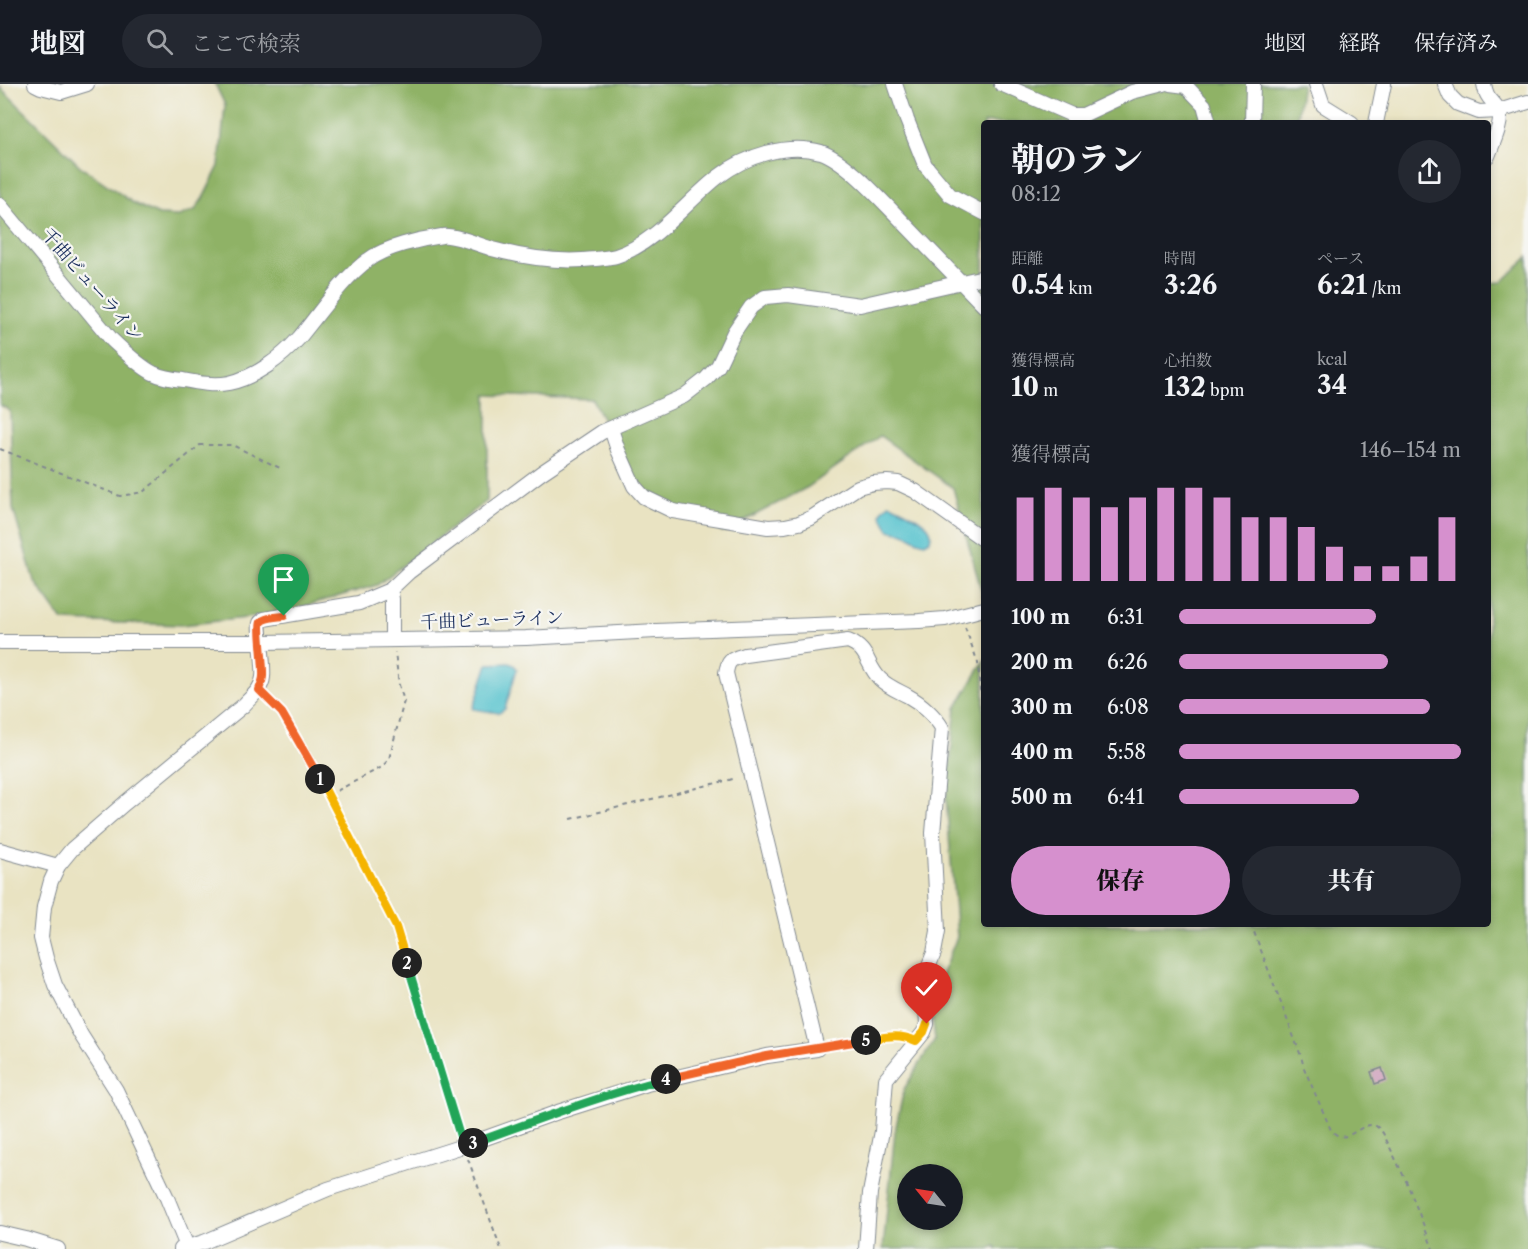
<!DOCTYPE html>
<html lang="ja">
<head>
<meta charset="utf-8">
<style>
	:root { --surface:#171b24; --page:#242831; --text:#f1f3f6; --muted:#9ea1a6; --line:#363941; --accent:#d690ce }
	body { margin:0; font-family:"Libre Caslon Text","Noto Serif JP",serif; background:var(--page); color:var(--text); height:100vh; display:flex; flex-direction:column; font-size:22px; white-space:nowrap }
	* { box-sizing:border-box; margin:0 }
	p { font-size:20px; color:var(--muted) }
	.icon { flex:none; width:33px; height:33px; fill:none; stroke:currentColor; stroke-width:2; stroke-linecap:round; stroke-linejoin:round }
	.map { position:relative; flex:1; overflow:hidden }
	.sheet { position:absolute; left:981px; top:36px; width:510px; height:807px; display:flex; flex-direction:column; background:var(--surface); border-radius:6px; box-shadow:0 3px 9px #0003 }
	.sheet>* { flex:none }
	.needle { width:39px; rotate:300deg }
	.controls { position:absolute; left:897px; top:1080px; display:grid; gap:12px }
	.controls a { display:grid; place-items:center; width:66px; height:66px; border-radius:50%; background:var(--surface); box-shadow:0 3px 9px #0003; font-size:30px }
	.pin { position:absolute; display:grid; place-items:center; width:51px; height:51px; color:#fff; margin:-62px -26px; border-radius:50% 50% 50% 0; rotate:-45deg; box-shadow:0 0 6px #0007 }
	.pin .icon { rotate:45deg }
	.km { position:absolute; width:30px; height:30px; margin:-15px; border-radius:50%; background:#222; color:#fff; font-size:16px; line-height:30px; text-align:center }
	.round { display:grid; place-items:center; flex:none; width:63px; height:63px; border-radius:32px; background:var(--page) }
	.headline { display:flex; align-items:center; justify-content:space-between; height:102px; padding:0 30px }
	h1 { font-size:33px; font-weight:800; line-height:45px }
	.stats { display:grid; grid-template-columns:repeat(3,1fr); gap:9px; height:102px; padding:6px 30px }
	.stats div { display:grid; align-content:center }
	.stats b { font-size:26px; font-weight:800 }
	.stats small { font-size:16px; font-weight:400 }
	.stats p { font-size:16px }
	.chart { height:168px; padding:12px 30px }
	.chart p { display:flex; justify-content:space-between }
	.chart svg { width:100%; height:108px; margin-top:6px; stroke:var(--accent); stroke-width:6 }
	.action { display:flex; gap:12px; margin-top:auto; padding:12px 30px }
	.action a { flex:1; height:69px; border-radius:36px; background:var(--accent); color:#111; font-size:24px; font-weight:800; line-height:69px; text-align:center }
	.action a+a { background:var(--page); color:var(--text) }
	ul { padding:0 30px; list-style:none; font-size:20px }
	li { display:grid; grid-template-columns:96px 72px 1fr; align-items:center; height:45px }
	li i { height:15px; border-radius:8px; background:var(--accent) }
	header { display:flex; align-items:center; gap:36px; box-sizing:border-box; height:84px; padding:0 30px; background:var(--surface); border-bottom:2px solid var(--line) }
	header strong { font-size:28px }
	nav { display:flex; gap:33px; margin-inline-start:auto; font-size:21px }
	.search { width:420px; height:54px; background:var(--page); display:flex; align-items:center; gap:15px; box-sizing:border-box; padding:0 21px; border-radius:33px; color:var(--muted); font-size:22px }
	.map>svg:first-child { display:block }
	.forest { fill:#8fb266; stroke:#557062; stroke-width:1.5; fill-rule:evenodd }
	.water { fill:#55c2ce; stroke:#387896; stroke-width:1.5 }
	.building { fill:#cb99b7 }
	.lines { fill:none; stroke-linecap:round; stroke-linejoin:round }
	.minor-casing { stroke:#828990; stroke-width:16 }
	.path { stroke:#828990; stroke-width:2; stroke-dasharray:4.5 4.5; stroke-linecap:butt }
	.minor { stroke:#fff; stroke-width:14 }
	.split-1-casing { stroke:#fff; stroke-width:12 }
	.split-2-casing { stroke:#fff; stroke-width:12 }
	.split-3-casing { stroke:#fff; stroke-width:12 }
	.split-4-casing { stroke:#fff; stroke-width:12 }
	.split-5-casing { stroke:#fff; stroke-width:12 }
	.split-6-casing { stroke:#fff; stroke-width:12 }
	.split-1 { stroke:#f0652b; stroke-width:8 }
	.split-2 { stroke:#f5b400; stroke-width:8 }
	.split-3 { stroke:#22a559; stroke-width:8 }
	.split-4 { stroke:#22a559; stroke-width:8 }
	.split-5 { stroke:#f0652b; stroke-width:8 }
	.split-6 { stroke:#f5b400; stroke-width:8 }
	.labels { text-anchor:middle; stroke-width:4.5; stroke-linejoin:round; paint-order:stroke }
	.street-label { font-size:18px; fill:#1b2f5e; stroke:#f6f6f2 }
</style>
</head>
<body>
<header>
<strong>地図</strong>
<div class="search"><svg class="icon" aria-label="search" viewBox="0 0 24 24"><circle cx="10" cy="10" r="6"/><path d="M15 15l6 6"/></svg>ここで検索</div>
<nav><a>地図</a><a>経路</a><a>保存済み</a></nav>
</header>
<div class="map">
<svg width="1528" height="1165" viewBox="0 0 1528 1165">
	<rect width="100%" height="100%" fill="#f6f6f2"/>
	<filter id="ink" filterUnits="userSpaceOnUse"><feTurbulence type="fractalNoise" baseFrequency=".0167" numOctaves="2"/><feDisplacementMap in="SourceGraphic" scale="12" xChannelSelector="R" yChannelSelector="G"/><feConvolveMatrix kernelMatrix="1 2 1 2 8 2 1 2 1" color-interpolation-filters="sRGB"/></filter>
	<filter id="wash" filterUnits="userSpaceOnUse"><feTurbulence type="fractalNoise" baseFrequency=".008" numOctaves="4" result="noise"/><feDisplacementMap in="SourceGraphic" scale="24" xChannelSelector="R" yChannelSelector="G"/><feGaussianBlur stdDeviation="1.35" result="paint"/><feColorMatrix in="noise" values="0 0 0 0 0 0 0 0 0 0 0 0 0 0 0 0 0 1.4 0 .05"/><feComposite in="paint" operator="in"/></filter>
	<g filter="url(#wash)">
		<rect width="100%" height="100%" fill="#e9e3c2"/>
		<!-- forest -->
		<g class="forest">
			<path d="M215 0H1302L1296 39H984V516L953 404 880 352 808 403 723 448 638 403 592 315 487 311V417L377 501 274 531 182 541 63 537 34 497 13 425 10 327 0 321V3L80 82 135 120 159 131 179 132 195 126 203 114 219 82 225 21Z"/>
			<path d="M1528 173V1165H997L995 1162 989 1165H883L895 1047 904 1005 935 955 930 918 957 853 946 714 956 624 984 577V840H1488V199L1502 198ZM908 1090H952V1136H908Z"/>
		</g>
		<!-- water -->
		<g class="water">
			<path d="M889 420C899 423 926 437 930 446 932 450 931 452 930 456L925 459 918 457 904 449 889 446 881 431 882 427Z"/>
			<path d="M509 579 514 581 517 585 505 625 499 629 473 625 488 580Z"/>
		</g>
		<g id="blocks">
			<!-- building -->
			<path class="building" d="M1382 984 1386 996 1375 1000 1371 988Z"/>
		</g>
	</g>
	<g filter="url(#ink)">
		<use href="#blocks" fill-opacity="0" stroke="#828990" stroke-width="1.5"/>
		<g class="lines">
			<!-- minor casing -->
			<g class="minor-casing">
				<g id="minor">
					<path d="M35 0 41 3 61 8 87 0"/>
					<path d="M895 0 907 36 925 81 950 111 984 129"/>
					<path d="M1001 0 1072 31H1083L1132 8 1163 0"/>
					<path d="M1170 0 1186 2 1204 21 1209 39"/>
					<path d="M1316 0 1323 21 1352 39"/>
					<path d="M1445 0 1450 12 1458 20 1479 28 1499 27 1528 18"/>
					<path d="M1484 0C1487 16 1491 14 1498 25 1505 35 1492 61 1488 72"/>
					<path d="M1252 39 1253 0"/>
					<path d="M1376 39 1384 0"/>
					<path d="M0 121 112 256C124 267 138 281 153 289 161 293 173 295 183 296 198 299 214 302 229 299 256 293 281 274 299 254 319 230 343 194 368 176 385 163 420 155 442 152 452 150 480 161 492 165 525 174 560 179 595 175 601 174 609 174 616 172 655 160 686 118 718 93 745 72 787 58 821 68 847 77 881 116 900 135 928 164 956 193 984 222"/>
					<path d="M611 345 618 366 634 402 644 413 673 427 768 443 785 442 799 439 811 434 858 403 873 399 887 398 898 399 915 407 984 456"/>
					<path d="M392 556V515L390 506 409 488 541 389 602 348 684 312 706 295 718 282 734 248 751 223 765 213 788 211 860 221 984 193"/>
					<path d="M0 558H262L526 554 656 547 919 537 945 535 984 525"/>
					<path d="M0 766 58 782"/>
					<path d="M0 1149 26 1155 58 1165"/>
					<path d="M181 1165 204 1158 328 1105 463 1062 558 1028 647 1000 767 972 817 965 726 589C728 575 732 575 745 571L848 557C869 565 866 581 880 595 888 603 899 607 908 612 921 619 935 632 942 644L933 749 938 847 934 869 920 903 926 924 927 940 924 948 886 995 882 1047 870 1109 866 1165"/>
					<path d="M188 1165 167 1114 116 1006 81 951 55 901 46 874 41 854 44 823 51 797 58 782 72 765 125 719 244 621C252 612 262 605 263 593 265 583 258 543 260 539 261 537 263 537 264 535L359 519 390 506"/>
				</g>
			</g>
			<!-- path -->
			<g class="path">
				<path d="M0 365 120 412 143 408 200 361H232L282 385"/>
				<path d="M965 543 978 579 980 606 984 611"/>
				<path d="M268 616 282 629 329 711 396 843 459 1049"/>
				<path d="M329 711 382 683 389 675 404 617 399 601 395 568"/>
				<path d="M571 735 737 694"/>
				<path d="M1251 840 1301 972 1304 984 1331 1046C1347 1065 1361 1035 1376 1042 1378 1043 1382 1048 1383 1049L1407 1099 1433 1165"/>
				<path d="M829 963 888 952H904"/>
				<path d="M468 1075 501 1165"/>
			</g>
			<!-- minor -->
			<use href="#minor" class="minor"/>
		</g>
	</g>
	<g class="lines" filter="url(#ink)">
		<!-- split-1 casing -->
		<g class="split-1-casing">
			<path id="split-1" d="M284 532C278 533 265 533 261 538 258 542 264 583 263 592 263 597 260 602 259 606L282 629 320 695"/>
		</g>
		<!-- split-2 casing -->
		<g class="split-2-casing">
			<path id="split-2" d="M320 695 396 843 407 879"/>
		</g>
		<!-- split-3 casing -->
		<g class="split-3-casing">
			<path id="split-3" d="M407 879 463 1062 473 1059"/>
		</g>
		<!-- split-4 casing -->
		<g class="split-4-casing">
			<path id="split-4" d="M473 1059C537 1036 601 1011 666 995"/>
		</g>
		<!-- split-5 casing -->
		<g class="split-5-casing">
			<path id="split-5" d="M666 995 767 972 866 956"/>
		</g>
		<!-- split-6 casing -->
		<g class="split-6-casing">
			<path id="split-6" d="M866 956C886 953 897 949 916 957L924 948 927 940"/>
		</g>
		<!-- split-1 -->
		<use href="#split-1" class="split-1"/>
		<!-- split-2 -->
		<use href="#split-2" class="split-2"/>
		<!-- split-3 -->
		<use href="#split-3" class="split-3"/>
		<!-- split-4 -->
		<use href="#split-4" class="split-4"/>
		<!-- split-5 -->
		<use href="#split-5" class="split-5"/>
		<!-- split-6 -->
		<use href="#split-6" class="split-6"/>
	</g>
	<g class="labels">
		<!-- street labels -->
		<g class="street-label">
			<text transform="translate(92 201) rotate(49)" y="6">千曲ビューライン</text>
			<text transform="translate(492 536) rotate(-2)" y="6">千曲ビューライン</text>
		</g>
	</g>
</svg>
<div class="controls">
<a><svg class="needle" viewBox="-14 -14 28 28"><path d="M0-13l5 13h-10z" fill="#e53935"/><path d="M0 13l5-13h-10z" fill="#9ea1a6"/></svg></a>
</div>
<div class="pin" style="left:284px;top:532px;background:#1e9e55"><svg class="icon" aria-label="arrive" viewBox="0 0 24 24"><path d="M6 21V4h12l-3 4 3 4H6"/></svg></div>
<div class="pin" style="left:927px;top:940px;background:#d93025"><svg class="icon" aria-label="check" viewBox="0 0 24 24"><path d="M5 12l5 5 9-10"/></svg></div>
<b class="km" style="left:320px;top:695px">1</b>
<b class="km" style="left:407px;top:879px">2</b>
<b class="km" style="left:473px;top:1059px">3</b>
<b class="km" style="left:666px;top:995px">4</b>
<b class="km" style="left:866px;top:956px">5</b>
<section class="sheet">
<div class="headline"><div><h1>朝のラン</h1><p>08:12</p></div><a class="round"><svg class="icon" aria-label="share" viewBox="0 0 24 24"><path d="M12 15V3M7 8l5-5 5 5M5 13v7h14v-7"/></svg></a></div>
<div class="stats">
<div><p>距離</p><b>0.54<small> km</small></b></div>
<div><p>時間</p><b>3:26</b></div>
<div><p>ペース</p><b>6:21<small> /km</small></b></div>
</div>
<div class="stats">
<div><p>獲得標高</p><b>10<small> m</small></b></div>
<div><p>心拍数</p><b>132<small> bpm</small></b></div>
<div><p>kcal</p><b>34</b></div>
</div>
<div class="chart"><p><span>獲得標高</span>146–154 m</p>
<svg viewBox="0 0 160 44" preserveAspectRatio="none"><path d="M5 44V10M15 44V6M25 44V10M35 44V14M45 44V10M55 44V6M65 44V6M75 44V10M85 44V18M95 44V18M105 44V22M115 44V30M125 44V38M135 44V38M145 44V34M155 44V18"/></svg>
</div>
<ul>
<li><b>100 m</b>6:31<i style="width:70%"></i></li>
<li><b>200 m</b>6:26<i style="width:74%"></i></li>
<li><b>300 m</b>6:08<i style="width:89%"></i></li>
<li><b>400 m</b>5:58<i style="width:100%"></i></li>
<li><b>500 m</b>6:41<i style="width:64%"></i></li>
</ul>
<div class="action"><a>保存</a><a>共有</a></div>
</section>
</div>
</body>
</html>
